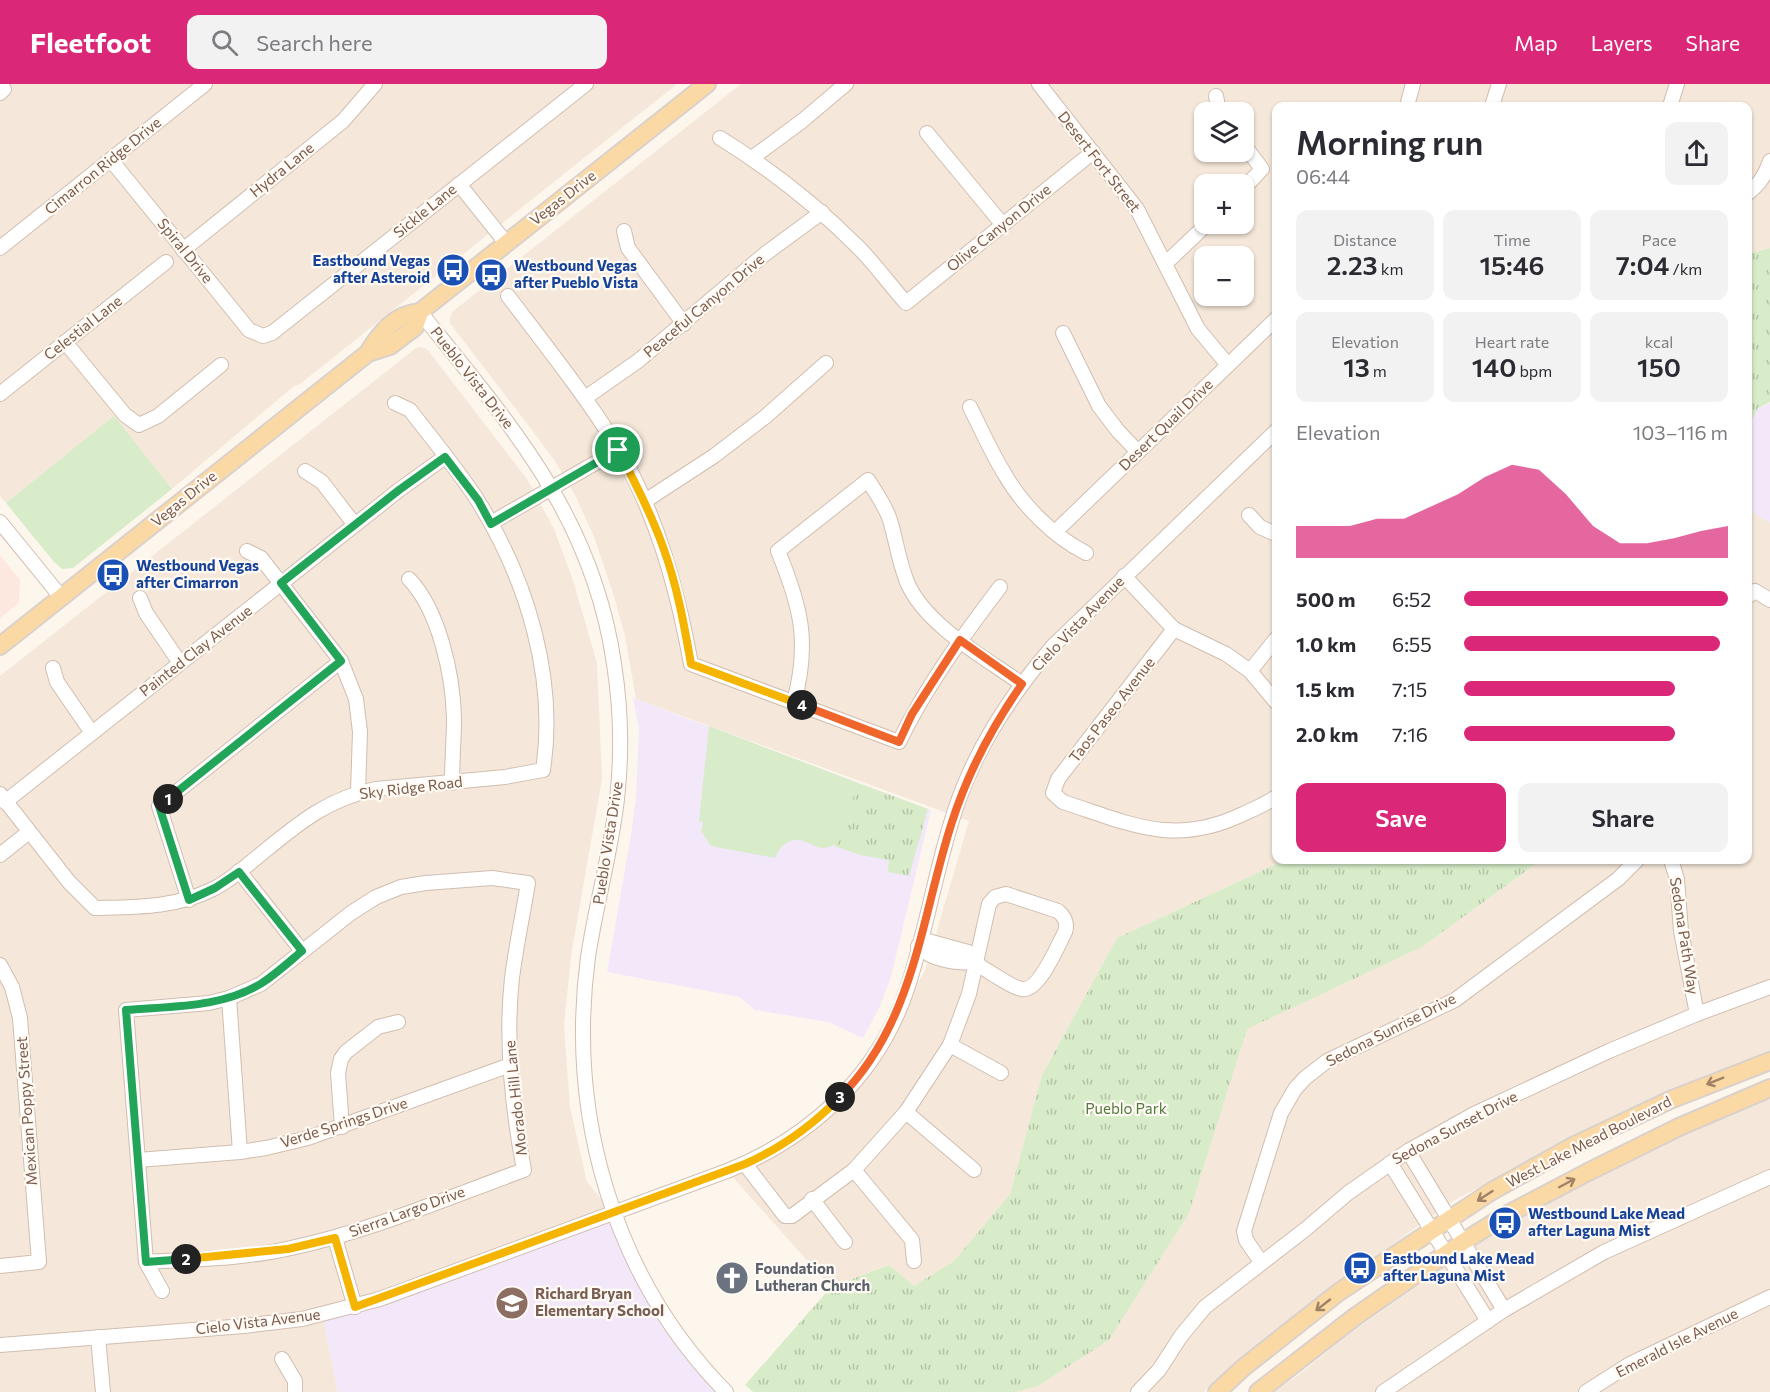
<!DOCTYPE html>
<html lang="en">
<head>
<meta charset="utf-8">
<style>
	:root { --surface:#fff; --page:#f2f2f3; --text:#2b2b33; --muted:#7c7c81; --accent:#db2777 }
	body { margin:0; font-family:Commissioner,sans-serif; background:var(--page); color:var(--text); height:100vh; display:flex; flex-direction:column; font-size:22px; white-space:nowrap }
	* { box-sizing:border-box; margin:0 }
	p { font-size:20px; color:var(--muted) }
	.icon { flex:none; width:33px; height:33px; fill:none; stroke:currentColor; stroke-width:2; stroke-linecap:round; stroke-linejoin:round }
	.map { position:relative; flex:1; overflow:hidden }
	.drawer { position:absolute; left:1272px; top:18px; width:480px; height:762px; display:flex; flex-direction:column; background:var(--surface); border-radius:12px; box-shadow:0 2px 4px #0004 }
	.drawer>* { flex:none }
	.buttons { position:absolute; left:1194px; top:18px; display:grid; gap:12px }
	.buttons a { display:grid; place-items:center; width:60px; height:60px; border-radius:12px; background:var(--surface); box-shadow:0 2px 4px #0004; font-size:30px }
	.pin { position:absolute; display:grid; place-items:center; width:51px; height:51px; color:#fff; margin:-26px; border:3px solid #fff; border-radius:50%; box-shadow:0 2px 6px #0007 }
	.km { position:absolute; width:30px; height:30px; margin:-15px; border-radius:50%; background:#222; color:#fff; font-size:16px; line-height:30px; text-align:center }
	.round { display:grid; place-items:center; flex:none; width:63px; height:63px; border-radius:12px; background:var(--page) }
	.headline { display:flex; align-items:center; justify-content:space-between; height:102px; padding:0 24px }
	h1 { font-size:33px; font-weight:600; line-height:45px }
	.stats { display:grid; grid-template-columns:repeat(3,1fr); gap:9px; height:102px; padding:6px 24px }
	.stats div { display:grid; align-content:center; border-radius:12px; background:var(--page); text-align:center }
	.stats b { font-size:26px; font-weight:600 }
	.stats small { font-size:16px; font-weight:400 }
	.stats p { font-size:16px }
	.chart { height:168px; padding:12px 24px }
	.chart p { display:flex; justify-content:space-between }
	.chart svg { width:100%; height:108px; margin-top:6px; fill:var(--accent); opacity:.7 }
	.button { display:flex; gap:12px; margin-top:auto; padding:12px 24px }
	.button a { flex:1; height:69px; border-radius:12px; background:var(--accent); color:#fff; font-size:24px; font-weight:600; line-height:69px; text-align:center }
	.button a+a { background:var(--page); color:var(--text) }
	ul { padding:0 24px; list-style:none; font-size:20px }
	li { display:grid; grid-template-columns:96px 72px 1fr; align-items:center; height:45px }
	li i { height:15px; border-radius:8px; background:var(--accent) }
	header { display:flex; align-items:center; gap:36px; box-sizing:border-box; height:84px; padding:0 30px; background:var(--accent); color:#fff }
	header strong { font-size:28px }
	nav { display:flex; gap:33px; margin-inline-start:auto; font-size:21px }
	.search { width:420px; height:54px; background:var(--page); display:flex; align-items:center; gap:15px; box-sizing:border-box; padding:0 21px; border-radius:12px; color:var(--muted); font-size:22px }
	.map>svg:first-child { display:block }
	.residential { fill:#f5e8da; fill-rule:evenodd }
	.commercial { fill:#fde8e0 }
	.education { fill:#f3e8fa }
	.grass { fill:#d8ecc9 }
	.park { fill:url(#park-tufts) }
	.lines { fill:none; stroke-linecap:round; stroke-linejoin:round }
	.minor-casing { stroke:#d1beb0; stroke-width:16 }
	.major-casing { stroke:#dad1cd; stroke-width:20 }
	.minor { stroke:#fff; stroke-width:14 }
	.major { stroke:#fbd9a5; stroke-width:16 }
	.oneway { stroke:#a18267 }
	.split-1-casing { stroke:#fff; stroke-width:12 }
	.split-2-casing { stroke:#fff; stroke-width:12 }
	.split-3-casing { stroke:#fff; stroke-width:12 }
	.split-4-casing { stroke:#fff; stroke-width:12 }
	.split-5-casing { stroke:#fff; stroke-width:12 }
	.split-1 { stroke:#22a559; stroke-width:8 }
	.split-2 { stroke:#22a559; stroke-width:8 }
	.split-3 { stroke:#f5b400; stroke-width:8 }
	.split-4 { stroke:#f0652b; stroke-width:8 }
	.split-5 { stroke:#f5b400; stroke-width:8 }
	.labels { text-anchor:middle; stroke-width:4.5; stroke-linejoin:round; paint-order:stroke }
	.street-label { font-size:15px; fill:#7a5c4d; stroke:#fffaf3 }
	.transit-label { font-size:15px; font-weight:bold; fill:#164399; stroke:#fffaf3; text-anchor:start }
	.park-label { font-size:15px; fill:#537a41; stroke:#fffaf3 }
	.worship-label { font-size:15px; font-weight:bold; fill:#5b616d; stroke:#fffaf3; text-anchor:start }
	.education-label { font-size:15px; font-weight:bold; fill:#785e54; stroke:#fffaf3; text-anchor:start }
</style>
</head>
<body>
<header>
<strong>Fleetfoot</strong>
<div class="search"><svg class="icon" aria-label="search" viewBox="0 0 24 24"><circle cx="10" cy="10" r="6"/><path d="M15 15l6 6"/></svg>Search here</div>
<nav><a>Map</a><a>Layers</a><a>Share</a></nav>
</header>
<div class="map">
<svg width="1770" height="1308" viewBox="0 0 1770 1308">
	<defs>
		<pattern id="park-tufts" width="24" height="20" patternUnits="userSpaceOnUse" patternTransform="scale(1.5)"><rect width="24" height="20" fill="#d8ecc9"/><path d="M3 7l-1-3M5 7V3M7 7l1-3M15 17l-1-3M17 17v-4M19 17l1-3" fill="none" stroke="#b4c2a5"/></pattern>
	</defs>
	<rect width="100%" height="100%" fill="#fdf6ec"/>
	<!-- residential -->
	<g class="residential">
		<path d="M0 0H677L300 300 294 302 172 405 114 333 6 419 0 412Z"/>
		<path d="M741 0H1770V164L1748 170V22H1276V776H1285L1117 854 1042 991 1010 1110 954 1177 914 1202 888 1181 831 1203 727 1087 819 1034 887 948 925 887 969 737 636 615 625 552 613 509 594 453 576 413 557 380 535 350 449 238 452 228ZM1204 28H1244V68H1204ZM1204 100H1244V140H1204ZM1204 172H1244V212H1204Z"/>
		<path d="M421 263 427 265 527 395 554 445 572 493 597 579 602 695 571 872 564 942 570 1023 587 1098 613 1129 322 1231 338 1308H0V592L416 264Z"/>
		<path d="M1748 425 1770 439V969L1744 977 1572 1055 1455 1116 1333 1202 1237 1278 1204 1308H1016L1038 1302 1109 1256 1189 1128 1246 945 1422 863 1541 776H1748Z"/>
		<path d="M1770 1014V1308H1272L1296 1293 1357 1244 1435 1190 1481 1154 1580 1099 1721 1033Z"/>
	</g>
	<!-- commercial -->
	<path class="commercial" d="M0 471 20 496 19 519 0 534Z"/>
	<!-- education -->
	<g class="education">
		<path d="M1770 319V439L1748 425V343L1758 324Z"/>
		<path d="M633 614 931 726 891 893 879 924 863 954 828 938 755 926 739 913 607 888 631 751 636 714 639 645Z"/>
		<path d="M613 1129 639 1187 726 1308H338L322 1231Z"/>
	</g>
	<!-- grass -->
	<g class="grass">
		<path d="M114 332 172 405 73 484 62 485 54 478 6 419Z"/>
		<path d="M709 642 858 699 839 759C833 762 826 764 820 764 815 763 811 759 806 758 791 752 780 761 775 774L711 762 701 747 703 738 699 737Z"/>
	</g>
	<!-- park -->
	<g class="park">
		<path d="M1770 164V318L1758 324 1748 343V170Z"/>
		<path d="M858 699 928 725 909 792 888 788 889 776 860 771 834 762 839 758Z"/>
		<path d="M1285 776H1541L1422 863 1247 945 1189 1129 1109 1256 1038 1302 1016 1308H753L745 1301 831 1203 889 1181 914 1202 954 1177 1010 1110 1042 991 1117 854Z"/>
	</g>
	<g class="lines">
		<!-- minor casing -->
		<g class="minor-casing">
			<g id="minor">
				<path d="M1039 0 1137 125 1198 245 1228 281"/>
				<path d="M0 9 4 5"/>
				<path d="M1216 12 1219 28"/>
				<path d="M1407 22 1413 0"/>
				<path d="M1492 22 1499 0"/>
				<path d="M1670 22 1677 0"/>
				<path d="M927 49 1003 141"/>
				<path d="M720 54C770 85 816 121 858 163 875 180 890 201 906 219L1093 68"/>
				<path d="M1244 61 1262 85 1244 104"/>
				<path d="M752 74 802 37 846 0"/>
				<path d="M111 76 249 246 263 252 272 249 586 0"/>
				<path d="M459 100 506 159"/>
				<path d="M1748 109C1760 100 1765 91 1770 77"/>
				<path d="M624 147 628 164 684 240"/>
				<path d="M0 164 205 0"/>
				<path d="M183 166 343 37 375 0"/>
				<path d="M1165 180 1207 140"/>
				<path d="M508 212C546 262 585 311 618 364 657 431 677 504 691 580L899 658C926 602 963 552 1000 503"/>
				<path d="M420 228C509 339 593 432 614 580 621 624 622 670 617 715 611 768 596 820 588 873 567 1031 613 1193 726 1308"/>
				<path d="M1063 249 1099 322 1118 347 1138 368"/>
				<path d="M65 258 125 331 139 341 158 332 221 281"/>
				<path d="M0 310 166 178"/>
				<path d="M585 314 638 277 765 170 822 128"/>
				<path d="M970 323C981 345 991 368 1004 389 1022 421 1054 453 1086 469"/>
				<path d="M305 387 322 398 355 441"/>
				<path d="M645 417 714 372 765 333 826 279"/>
				<path d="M1249 431 1260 443 1276 450"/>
				<path d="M0 438 61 513"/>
				<path d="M491 439 618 366"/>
				<path d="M1055 448 1276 235"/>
				<path d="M247 467 261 474 341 577 356 615 360 648 358 708"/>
				<path d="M1124 492 1174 545 1226 570 1250 587 1276 618"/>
				<path d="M409 495C439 526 453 591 454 634 454 655 452 677 452 699"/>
				<path d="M1748 512 1755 507 1770 516"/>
				<path d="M140 514 146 529 180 579"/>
				<path d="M1174 545 1058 695 1053 709 1063 718C1131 740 1174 763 1243 730 1254 725 1266 720 1276 713"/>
				<path d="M53 584 57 598 92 649"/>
				<path d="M1250 587 1276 555"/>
				<path d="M794 618C810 558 801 523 778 467L868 396C876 409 885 421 890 436 896 456 899 478 907 498 925 541 984 573 1022 600"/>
				<path d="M0 710 69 798 95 824C136 823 175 824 213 805 226 799 239 788 250 779 291 746 323 715 376 705L505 693 543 686C557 594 527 496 478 417 458 386 433 356 410 326L395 319"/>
				<path d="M5 718 399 406 445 373"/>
				<path d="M0 771 29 748"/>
				<path d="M1671 776 1677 795 1681 847 1697 930"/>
				<path d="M239 787 302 867"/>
				<path d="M189 816 159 722 341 577"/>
				<path d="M0 881 12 903 20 934 39 1178 0 1182"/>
				<path d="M229 914 240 1068"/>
				<path d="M950 961 1001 989"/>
				<path d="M906 1028 974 1086"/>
				<path d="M342 1043 338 989 341 975 346 968 378 943 398 938"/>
				<path d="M1408 1067 1504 1226"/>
				<path d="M138 1076 240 1068 266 1064 308 1054 510 981"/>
				<path d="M1390 1079 1488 1237"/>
				<path d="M745 1080 785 1132H792L854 1086 906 1028 950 961 969 910 989 820 995 813 1006 810 1058 827C1065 833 1068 839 1065 848 1058 861 1039 908 1022 905 1012 904 991 888 981 883L968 868 928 857 918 862C931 876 959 881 976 877"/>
				<path d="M854 1086 912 1156 914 1177"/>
				<path d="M812 1115 845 1158"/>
				<path d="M335 1154 355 1223"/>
				<path d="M146 1178C194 1175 244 1175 291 1164 371 1147 447 1114 524 1086 512 1023 505 958 512 894 516 862 523 830 528 799L492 794 426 799 401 803 376 813 351 829 261 900 229 914 209 919 126 926 146 1178 162 1207"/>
				<path d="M1261 1178 1246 1156 1244 1147 1281 1029 1295 1005 1305 994 1327 977 1455 916 1618 795 1637 776"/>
				<path d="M98 1253 103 1308"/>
				<path d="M0 1261 244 1242 302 1235 380 1215 727 1087C810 1054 878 992 907 905 928 842 937 775 960 712 981 656 1014 607 1053 562L1276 347"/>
				<path d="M282 1275 295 1297V1308"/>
				<path d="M1138 1308 1159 1286 1181 1252 1205 1223 1307 1144 1348 1109 1408 1067 1474 1030 1609 967 1697 930 1770 903"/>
				<path d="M1383 1308 1504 1226 1604 1168 1770 1093"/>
				<path d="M1586 1308 1630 1280 1770 1213"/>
			</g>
		</g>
		<!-- major casing -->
		<g class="major-casing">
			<g id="major">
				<path d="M368 269 390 262 415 243 420 228"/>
				<path d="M0 562 368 269C380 249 395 230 420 228L707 0"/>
				<path d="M1217 1308 1244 1283 1339 1208 1492 1107 1573 1062 1670 1016 1770 977"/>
				<path d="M1258 1308 1356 1232 1463 1158 1506 1131 1588 1088 1679 1043 1770 1004"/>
			</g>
		</g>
		<!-- minor -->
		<use href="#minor" class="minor"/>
		<!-- major -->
		<use href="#major" class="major"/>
	</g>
	<!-- one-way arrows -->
	<defs><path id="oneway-shaft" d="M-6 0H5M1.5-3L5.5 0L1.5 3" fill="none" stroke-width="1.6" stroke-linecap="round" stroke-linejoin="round" transform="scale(1.5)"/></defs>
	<g class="oneway">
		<use href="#oneway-shaft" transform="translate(1715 997) rotate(158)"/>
		<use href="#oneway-shaft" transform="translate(1567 1099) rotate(-28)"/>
		<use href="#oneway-shaft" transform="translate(1485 1112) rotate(147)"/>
		<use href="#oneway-shaft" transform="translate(1323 1221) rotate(142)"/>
	</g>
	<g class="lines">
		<!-- split-1 casing -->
		<g class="split-1-casing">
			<path id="split-1" d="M168 715 341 577 281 499 399 406 445 373 478 416 491 440 618 366"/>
		</g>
		<!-- split-2 casing -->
		<g class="split-2-casing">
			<path id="split-2" d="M168 715 159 722 189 816 215 804 239 788 302 867C289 878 276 890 262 899 222 924 171 922 126 926L146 1178 186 1175"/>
		</g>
		<!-- split-3 casing -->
		<g class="split-3-casing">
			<path id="split-3" d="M186 1175 288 1165 335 1154 355 1223 745 1080C781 1064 812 1042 840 1013"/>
		</g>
		<!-- split-4 casing -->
		<g class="split-4-casing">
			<path id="split-4" d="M802 621 899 658 912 630 960 556 1022 600C992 643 968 688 952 738 921 833 915 938 840 1013"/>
		</g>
		<!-- split-5 casing -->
		<g class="split-5-casing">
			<path id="split-5" d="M618 366C635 398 651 429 663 463 677 501 684 540 691 580L802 621"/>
		</g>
		<!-- split-1 -->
		<use href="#split-1" class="split-1"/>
		<!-- split-2 -->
		<use href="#split-2" class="split-2"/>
		<!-- split-3 -->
		<use href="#split-3" class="split-3"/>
		<!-- split-4 -->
		<use href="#split-4" class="split-4"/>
		<!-- split-5 -->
		<use href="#split-5" class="split-5"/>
	</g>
	<!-- icons -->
	<defs>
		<g id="bus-disc" transform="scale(1.725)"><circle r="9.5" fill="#1a4fb4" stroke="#fffaf3"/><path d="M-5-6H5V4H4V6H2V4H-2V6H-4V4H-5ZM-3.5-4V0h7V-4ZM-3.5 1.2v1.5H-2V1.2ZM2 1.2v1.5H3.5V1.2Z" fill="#fff"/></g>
		<g id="church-disc" transform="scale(1.725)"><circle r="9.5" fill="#6b7280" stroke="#fffaf3"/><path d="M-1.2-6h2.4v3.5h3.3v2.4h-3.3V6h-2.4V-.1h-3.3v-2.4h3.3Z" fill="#fff"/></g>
		<g id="school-disc" transform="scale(1.725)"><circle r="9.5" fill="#8d6e63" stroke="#fffaf3"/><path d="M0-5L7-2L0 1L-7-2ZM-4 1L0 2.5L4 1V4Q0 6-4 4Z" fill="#fff"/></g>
	</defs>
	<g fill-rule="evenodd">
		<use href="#bus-disc" x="453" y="186"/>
		<use href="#bus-disc" x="491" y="191"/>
		<use href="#bus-disc" x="113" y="491"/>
		<use href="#bus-disc" x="1505" y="1139"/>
		<use href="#bus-disc" x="1360" y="1184"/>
		<use href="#church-disc" x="732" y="1194"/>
		<use href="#school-disc" x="512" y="1219"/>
	</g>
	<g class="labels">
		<!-- street labels -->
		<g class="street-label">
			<text transform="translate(1099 78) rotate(52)" y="5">Desert Fort Street</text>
			<text transform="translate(103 82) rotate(-39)" y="5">Cimarron Ridge Drive</text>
			<text transform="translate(282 86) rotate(-39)" y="5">Hydra Lane</text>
			<text transform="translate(563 114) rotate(-38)" y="5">Vegas Drive</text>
			<text transform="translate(425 127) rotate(-39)" y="5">Sickle Lane</text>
			<text transform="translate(999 144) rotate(-39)" y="5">Olive Canyon Drive</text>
			<text transform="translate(185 167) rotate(51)" y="5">Spiral Drive</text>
			<text transform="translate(704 222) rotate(-40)" y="5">Peaceful Canyon Drive</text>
			<text transform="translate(83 244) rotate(-38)" y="5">Celestial Lane</text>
			<text transform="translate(472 294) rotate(52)" y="5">Pueblo Vista Drive</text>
			<text transform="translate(1166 341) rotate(-44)" y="5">Desert Quail Drive</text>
			<text transform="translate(184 415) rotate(-39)" y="5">Vegas Drive</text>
			<text transform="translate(1078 540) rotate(-46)" y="5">Cielo Vista Avenue</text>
			<text transform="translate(196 567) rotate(-38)" y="5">Painted Clay Avenue</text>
			<text transform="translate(1112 626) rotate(-52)" y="5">Taos Paseo Avenue</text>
			<text transform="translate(411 704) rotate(-7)" y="5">Sky Ridge Road</text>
			<text transform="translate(608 759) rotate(-81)" y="5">Pueblo Vista Drive</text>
			<text transform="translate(1684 852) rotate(81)" y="5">Sedona Path Way</text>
			<text transform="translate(1391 946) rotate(-27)" y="5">Sedona Sunrise Drive</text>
			<text transform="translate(516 1014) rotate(-96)" y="5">Morado Hill Lane</text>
			<text transform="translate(27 1027) rotate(-94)" y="5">Mexican Poppy Street</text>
			<text transform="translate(344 1039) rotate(-18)" y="5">Verde Springs Drive</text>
			<text transform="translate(1455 1044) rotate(-28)" y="5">Sedona Sunset Drive</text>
			<text transform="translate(1589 1058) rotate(-27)" y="5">West Lake Mead Boulevard</text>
			<text transform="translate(407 1128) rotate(-20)" y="5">Sierra Largo Drive</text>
			<text transform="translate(258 1238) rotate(-7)" y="5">Cielo Vista Avenue</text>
			<text transform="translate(1677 1259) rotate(-27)" y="5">Emerald Isle Avenue</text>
		</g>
		<!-- transit labels -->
		<g class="transit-label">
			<text x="430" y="182" text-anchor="end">Eastbound Vegas<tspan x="430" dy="17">after Asteroid</tspan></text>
			<text x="514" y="187">Westbound Vegas<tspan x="514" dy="17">after Pueblo Vista</tspan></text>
			<text x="136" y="487">Westbound Vegas<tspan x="136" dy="17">after Cimarron</tspan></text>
			<text x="1528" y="1135">Westbound Lake Mead<tspan x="1528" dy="17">after Laguna Mist</tspan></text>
			<text x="1383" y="1180">Eastbound Lake Mead<tspan x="1383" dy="17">after Laguna Mist</tspan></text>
		</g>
		<!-- park labels -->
		<g class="park-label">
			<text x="1126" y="1030">Pueblo Park</text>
		</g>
		<!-- worship labels -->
		<g class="worship-label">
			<text x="755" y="1190">Foundation<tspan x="755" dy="17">Lutheran Church</tspan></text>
		</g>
		<!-- education labels -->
		<g class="education-label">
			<text x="535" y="1215">Richard Bryan<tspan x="535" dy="17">Elementary School</tspan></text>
		</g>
	</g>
</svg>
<div class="buttons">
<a><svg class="icon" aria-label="layers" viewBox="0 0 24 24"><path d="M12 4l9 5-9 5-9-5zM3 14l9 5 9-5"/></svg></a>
<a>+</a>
<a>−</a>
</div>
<div class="pin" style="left:618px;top:366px;background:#1e9e55"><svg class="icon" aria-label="arrive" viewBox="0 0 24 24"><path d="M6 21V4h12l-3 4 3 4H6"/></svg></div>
<b class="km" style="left:168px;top:715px">1</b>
<b class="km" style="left:186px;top:1175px">2</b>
<b class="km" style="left:840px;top:1013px">3</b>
<b class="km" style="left:802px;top:621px">4</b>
<section class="drawer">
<div class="headline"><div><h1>Morning run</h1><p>06:44</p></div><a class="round"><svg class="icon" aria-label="share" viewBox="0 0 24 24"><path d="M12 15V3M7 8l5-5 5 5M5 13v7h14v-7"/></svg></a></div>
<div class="stats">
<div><p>Distance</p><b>2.23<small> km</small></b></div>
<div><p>Time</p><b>15:46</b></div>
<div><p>Pace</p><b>7:04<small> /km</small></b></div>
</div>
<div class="stats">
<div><p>Elevation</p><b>13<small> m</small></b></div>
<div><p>Heart rate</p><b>140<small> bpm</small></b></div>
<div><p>kcal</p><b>150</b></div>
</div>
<div class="chart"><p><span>Elevation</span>103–116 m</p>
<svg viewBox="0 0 160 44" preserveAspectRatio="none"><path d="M0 44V31L10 31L20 31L30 28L40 28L50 23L60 18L70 11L80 6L90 8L100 18L110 31L120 38L130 38L140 36L150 33L160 31V44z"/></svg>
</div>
<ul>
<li><b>500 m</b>6:52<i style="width:100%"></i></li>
<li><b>1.0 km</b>6:55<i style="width:97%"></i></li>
<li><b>1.5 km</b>7:15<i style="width:80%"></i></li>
<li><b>2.0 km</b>7:16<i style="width:80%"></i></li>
</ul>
<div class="button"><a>Save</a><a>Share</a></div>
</section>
</div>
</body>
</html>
